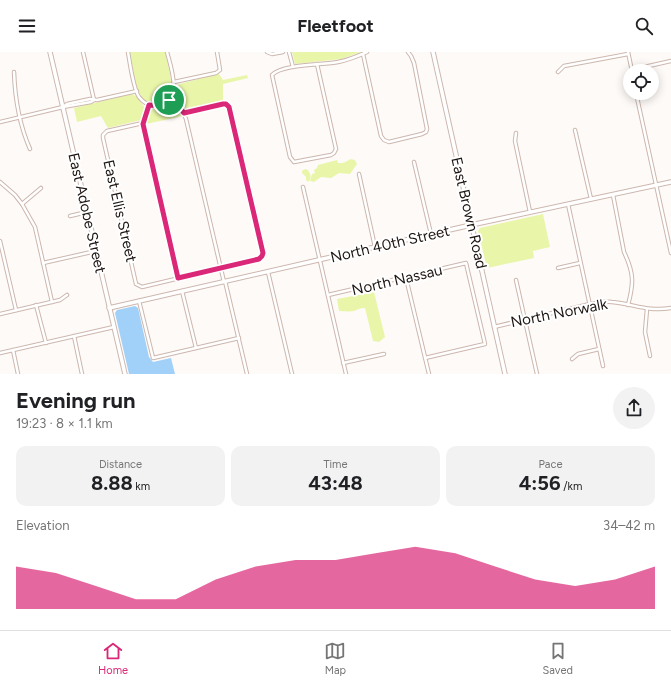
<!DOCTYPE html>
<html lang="en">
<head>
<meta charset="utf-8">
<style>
	:root { --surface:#fff; --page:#f2f2f2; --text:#202124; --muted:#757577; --line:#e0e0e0; --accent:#db2777 }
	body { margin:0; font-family:Figtree,sans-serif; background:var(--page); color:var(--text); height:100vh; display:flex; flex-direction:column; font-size:15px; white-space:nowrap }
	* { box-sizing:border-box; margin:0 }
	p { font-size:13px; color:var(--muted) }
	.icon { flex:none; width:22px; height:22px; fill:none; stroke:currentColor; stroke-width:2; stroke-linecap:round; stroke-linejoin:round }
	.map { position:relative; height:322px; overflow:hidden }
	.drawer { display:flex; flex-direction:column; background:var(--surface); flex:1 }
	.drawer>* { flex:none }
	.fabs { position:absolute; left:623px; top:12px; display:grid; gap:8px }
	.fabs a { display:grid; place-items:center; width:36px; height:36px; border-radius:50%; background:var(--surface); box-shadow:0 2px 10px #0003; font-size:20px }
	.pin { position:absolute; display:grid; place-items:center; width:34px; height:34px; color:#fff; margin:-17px; border:2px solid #fff; border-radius:50%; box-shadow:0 1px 4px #0007 }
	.round { display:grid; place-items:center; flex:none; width:42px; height:42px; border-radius:21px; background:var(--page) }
	.summary { display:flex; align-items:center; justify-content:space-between; height:68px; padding:0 16px }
	h1 { font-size:22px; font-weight:700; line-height:30px }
	.stats { display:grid; grid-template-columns:repeat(3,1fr); gap:6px; height:68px; padding:4px 16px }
	.stats div { display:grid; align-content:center; border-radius:10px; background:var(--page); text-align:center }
	.stats b { font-size:20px; font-weight:700 }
	.stats small { font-size:11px; font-weight:400 }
	.stats p { font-size:11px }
	.chart { height:112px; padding:8px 16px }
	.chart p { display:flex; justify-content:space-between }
	.chart svg { width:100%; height:72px; margin-top:4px; fill:var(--accent); opacity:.7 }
	header { display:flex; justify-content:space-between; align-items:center; height:52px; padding:0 16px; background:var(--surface); font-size:18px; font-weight:700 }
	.tabs { display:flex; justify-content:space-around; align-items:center; height:56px; border-top:1px solid var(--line); background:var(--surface); font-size:11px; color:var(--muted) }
	.tabs a { display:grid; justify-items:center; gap:2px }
	.tabs .active { color:var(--accent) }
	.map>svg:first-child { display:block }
	.green { fill:#e9f6a9 }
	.water { fill:#a1d1f8 }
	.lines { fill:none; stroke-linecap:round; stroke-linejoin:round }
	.street-casing { stroke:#ccb7ae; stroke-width:4.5 }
	.secondary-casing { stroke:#ccb7ae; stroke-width:5.5 }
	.street { stroke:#fff; stroke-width:2.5 }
	.secondary { stroke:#fff; stroke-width:3.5 }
	.route-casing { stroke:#fff; stroke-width:8 }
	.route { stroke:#db2777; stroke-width:5 }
	.labels { text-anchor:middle; stroke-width:4; stroke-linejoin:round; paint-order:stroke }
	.street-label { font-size:15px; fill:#1e1613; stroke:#fff }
</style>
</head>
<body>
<header><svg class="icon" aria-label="menu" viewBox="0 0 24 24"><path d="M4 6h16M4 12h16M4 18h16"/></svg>Fleetfoot<svg class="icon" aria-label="search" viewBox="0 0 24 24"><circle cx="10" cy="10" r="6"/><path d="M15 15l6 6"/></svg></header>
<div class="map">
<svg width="671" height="322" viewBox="0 0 671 322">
	<rect width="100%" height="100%" fill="#fefaf8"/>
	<!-- green -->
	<g class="green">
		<path d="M130 0H165C168 15 182 51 155 52 148 52 143 48 140 42 135 34 132 11 130 0Z"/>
		<path d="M292 0H361L341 7 295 12Z"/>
		<path d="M219 22 223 28 247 23 248 26 223 32V50L185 58 176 47 177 35 179 32Z"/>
		<path d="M131 42 136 44 145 56 141 68 108 76 101 64 77 70 74 56Z"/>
		<path d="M168 52H174L183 64 146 72 149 59C154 55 162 56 168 52Z"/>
		<path d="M351 107 355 108 357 112 350 122 339 121 331 126 321 125 314 130 310 129 312 122 315 121 314 118 317 116 318 113 337 108 338 111H343Z"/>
		<path d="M305 117 308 118C310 122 313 125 308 130L306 128V125L302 121V119Z"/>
		<path d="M543 162 550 195 533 199 534 206 487 216 478 179 480 176Z"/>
		<path d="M374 240 385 285 379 290 373 289 365 256C360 256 359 257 354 259 349 260 344 259 339 259L337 247Z"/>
	</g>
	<!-- water -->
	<path class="water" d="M135 254 138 256 149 305 153 310 171 306 175 322H129L115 261 117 258Z"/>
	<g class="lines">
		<!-- street casing -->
		<g class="street-casing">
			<g id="street">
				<path d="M83 0 94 48"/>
				<path d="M128 0C130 11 133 36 139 45 143 50 149 54 155 53 185 53 171 16 167 0"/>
				<path d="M267 0 272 2 283 0"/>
				<path d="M289 0 293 15"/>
				<path d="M628 0 632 19"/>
				<path d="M363 2 381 84 384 88 389 90 422 82 426 80 427 77 414 11 411 4 408 0"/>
				<path d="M317 12 336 97 334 101 331 103 294 110 290 105 272 23C282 12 323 13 338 10 348 8 358 4 367 0"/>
				<path d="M631 18 671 9"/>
				<path d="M14 20C15 47 19 72 30 97"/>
				<path d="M558 20 564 14 628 2"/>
				<path d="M174 30 216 21 220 18 217 0"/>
				<path d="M636 41 671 201"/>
				<path d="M171 45 182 58 186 67 224 230"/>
				<path d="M149 53 143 71 179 226"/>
				<path d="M63 55 67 52 90 47 97 48 137 39"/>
				<path d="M0 70 63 55 91 50 94 48"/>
				<path d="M143 71 107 79 103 83V86L136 232 142 235 259 207 262 205 263 201 229 55 226 52H223L184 61"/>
				<path d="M575 78 591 147"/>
				<path d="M516 81 515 89 530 160"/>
				<path d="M414 110 431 182"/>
				<path d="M359 122 375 195"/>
				<path d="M0 130 15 143 22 152 35 175 52 250"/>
				<path d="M303 135 346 322"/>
				<path d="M613 143 624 200C634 221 634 231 628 253"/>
				<path d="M22 152 41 136"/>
				<path d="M568 152 603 314"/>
				<path d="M70 164 87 160"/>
				<path d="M0 189 16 258"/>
				<path d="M43 211 96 199"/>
				<path d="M558 216 580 211"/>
				<path d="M268 220 292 322"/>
				<path d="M406 226 429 322"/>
				<path d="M516 228 537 322"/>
				<path d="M225 229 247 322"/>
				<path d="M182 239 196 296"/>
				<path d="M328 243 466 211 485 292 425 306"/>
				<path d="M139 249 153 306 239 286"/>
				<path d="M36 253 46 291"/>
				<path d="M647 257 645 280 650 304"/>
				<path d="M0 262 60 248 67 243"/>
				<path d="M494 275 590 252C597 251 604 249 612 250 634 252 648 260 671 256"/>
				<path d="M74 284 82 322"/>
				<path d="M13 298 18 322"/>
				<path d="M0 301 114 275"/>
				<path d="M572 307 578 302 599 297"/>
				<path d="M343 311 384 302"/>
			</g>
		</g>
		<!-- secondary casing -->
		<g class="secondary-casing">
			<g id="secondary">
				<path d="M50 0 125 322"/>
				<path d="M433 0 505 322"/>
				<path d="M109 256 471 173 671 130"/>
			</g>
		</g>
		<!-- street -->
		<use href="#street" class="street"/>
		<!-- secondary -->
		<use href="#secondary" class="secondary"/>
	</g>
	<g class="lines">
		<!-- route casing -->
		<g class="route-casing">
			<path id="route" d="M171 45 184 61 223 52H226L229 55 263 201 262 204 259 207 178 226 143 72 149 53C158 54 165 52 171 45Z"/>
		</g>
		<!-- route -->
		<use href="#route" class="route"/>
	</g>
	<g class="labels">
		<!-- street labels -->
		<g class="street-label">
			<text transform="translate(120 159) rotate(77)" y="5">East Ellis Street</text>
			<text transform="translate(87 161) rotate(77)" y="5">East Adobe Street</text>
			<text transform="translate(469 161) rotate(77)" y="5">East Brown Road</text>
			<text transform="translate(390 192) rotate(-13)" y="5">North 40th Street</text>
			<text transform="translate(397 228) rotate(-13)" y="5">North Nassau</text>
			<text transform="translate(559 261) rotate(-11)" y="5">North Norwalk</text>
		</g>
	</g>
</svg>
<div class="fabs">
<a><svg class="icon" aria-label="locate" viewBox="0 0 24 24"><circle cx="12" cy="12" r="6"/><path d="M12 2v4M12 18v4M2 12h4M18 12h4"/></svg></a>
</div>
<div class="pin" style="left:169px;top:48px;background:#1e9e55"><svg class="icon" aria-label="arrive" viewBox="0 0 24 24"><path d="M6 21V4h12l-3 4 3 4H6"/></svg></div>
</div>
<section class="drawer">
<div class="summary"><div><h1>Evening run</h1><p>19:23 · 8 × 1.1 km</p></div><a class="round"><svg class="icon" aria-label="share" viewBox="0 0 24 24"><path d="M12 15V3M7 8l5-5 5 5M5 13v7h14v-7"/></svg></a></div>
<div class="stats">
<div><p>Distance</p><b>8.88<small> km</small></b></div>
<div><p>Time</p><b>43:48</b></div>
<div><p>Pace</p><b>4:56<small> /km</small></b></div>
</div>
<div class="chart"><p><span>Elevation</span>34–42 m</p>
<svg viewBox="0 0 160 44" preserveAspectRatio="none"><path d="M0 44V18L10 22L20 30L30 38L40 38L50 26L60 18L70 14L80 14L90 10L100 6L110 10L120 18L130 26L140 30L150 26L160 18V44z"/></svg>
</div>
</section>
<nav class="tabs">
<a class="active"><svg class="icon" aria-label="home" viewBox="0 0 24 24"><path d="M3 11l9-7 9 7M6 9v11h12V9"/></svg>Home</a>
<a><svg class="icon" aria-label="map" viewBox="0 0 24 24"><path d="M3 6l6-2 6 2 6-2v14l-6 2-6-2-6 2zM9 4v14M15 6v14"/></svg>Map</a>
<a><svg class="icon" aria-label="saved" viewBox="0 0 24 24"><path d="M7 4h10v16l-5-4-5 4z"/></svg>Saved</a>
</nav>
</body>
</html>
